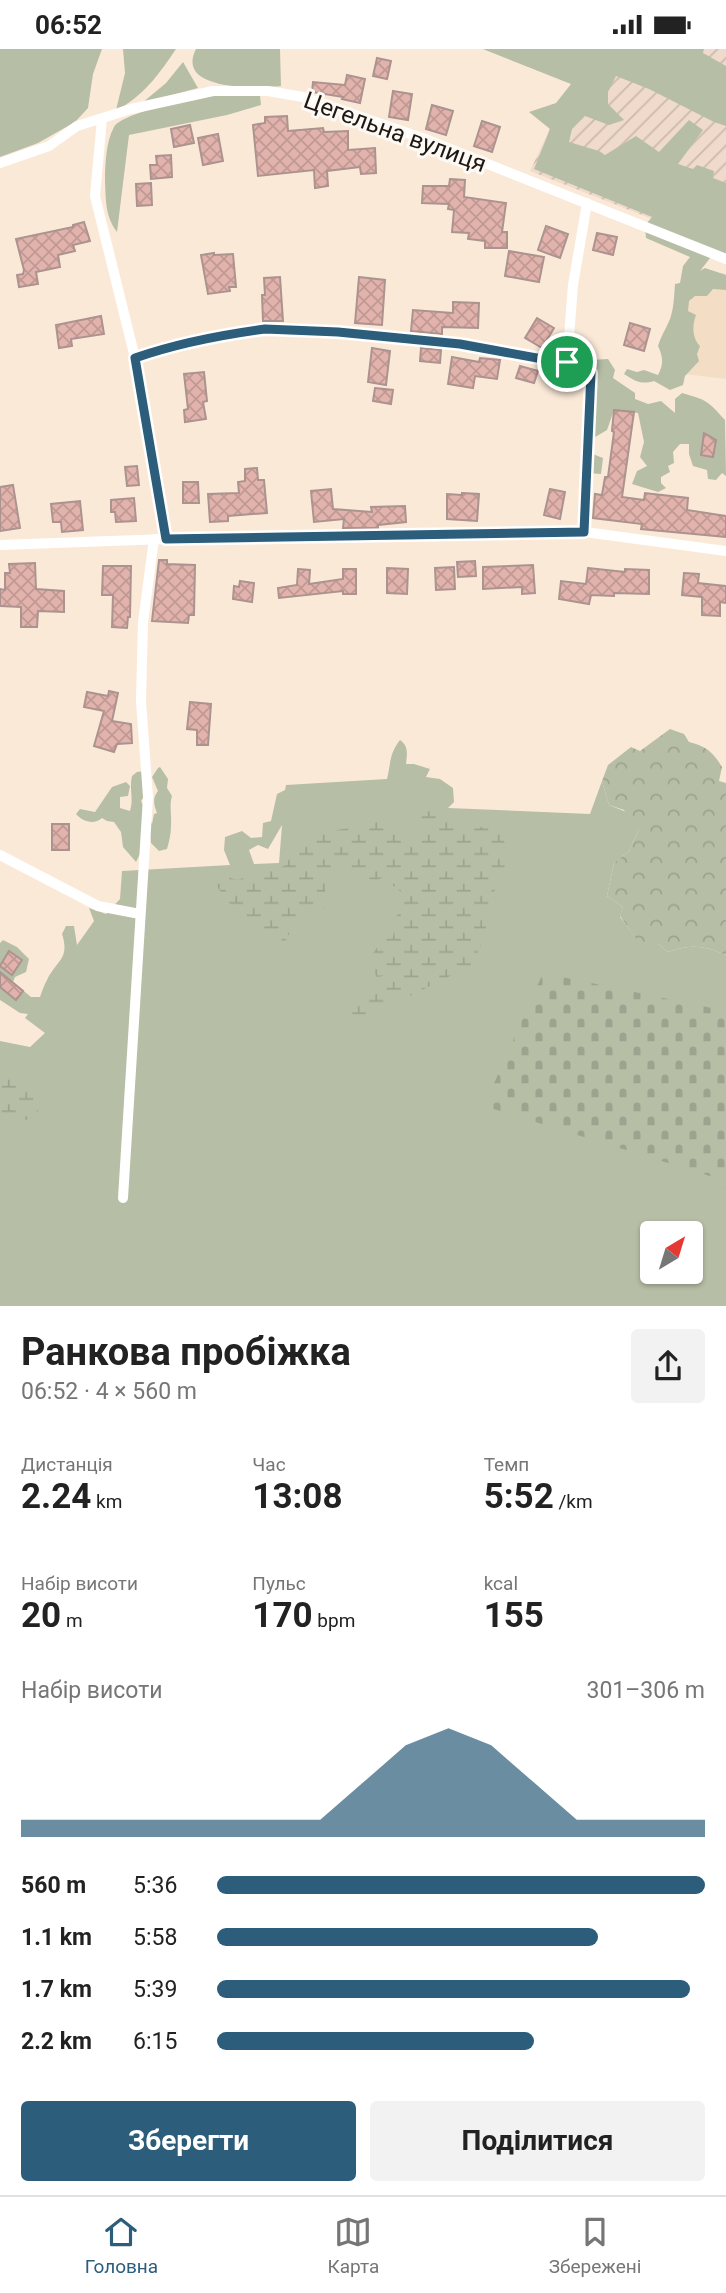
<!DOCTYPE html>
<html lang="uk">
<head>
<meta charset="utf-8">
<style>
	:root { --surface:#fff; --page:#f2f2f2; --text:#222; --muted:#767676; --line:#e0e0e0; --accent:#2c5d7b }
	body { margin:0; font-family:Roboto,sans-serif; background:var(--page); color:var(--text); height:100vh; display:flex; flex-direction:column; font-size:26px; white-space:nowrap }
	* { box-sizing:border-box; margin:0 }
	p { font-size:23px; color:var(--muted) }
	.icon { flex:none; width:38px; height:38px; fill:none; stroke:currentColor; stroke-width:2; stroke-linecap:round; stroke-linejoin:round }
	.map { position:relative; height:1257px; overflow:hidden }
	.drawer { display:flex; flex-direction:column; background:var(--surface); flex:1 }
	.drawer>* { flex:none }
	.needle { width:46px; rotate:38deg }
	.tools { position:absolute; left:640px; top:1172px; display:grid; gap:14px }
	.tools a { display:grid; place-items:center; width:63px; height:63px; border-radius:7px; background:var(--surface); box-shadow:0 2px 5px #0004; font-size:35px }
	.pin { position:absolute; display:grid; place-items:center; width:60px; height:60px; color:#fff; margin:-30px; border:4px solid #fff; border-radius:50%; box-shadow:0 2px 7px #0007 }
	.round { display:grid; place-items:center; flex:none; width:74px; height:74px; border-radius:7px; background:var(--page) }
	.head { display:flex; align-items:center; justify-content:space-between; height:119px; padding:0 21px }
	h1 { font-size:38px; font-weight:700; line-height:52px }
	.metrics { display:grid; grid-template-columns:repeat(3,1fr); gap:10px; height:119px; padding:7px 21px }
	.metrics div { display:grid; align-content:center }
	.metrics b { font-size:35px; font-weight:700 }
	.metrics small { font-size:19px; font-weight:400 }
	.metrics p { font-size:19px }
	.chart { height:196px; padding:14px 21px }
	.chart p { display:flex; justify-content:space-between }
	.chart svg { width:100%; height:126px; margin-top:7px; fill:var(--accent); opacity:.7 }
	.button { display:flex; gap:14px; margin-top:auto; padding:14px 21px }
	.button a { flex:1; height:80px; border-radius:7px; background:var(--accent); color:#fff; font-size:28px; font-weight:700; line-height:80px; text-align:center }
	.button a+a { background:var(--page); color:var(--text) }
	ul { padding:0 21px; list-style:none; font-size:23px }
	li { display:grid; grid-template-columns:112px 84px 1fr; align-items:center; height:52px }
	li i { height:18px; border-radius:9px; background:var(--accent) }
	.status { display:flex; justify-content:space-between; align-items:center; height:49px; padding:0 35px; background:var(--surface); direction:ltr }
	.status svg { height:19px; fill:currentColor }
	.dock { display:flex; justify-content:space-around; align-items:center; height:98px; border-top:2px solid var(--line); background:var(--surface); font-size:19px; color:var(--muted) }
	.dock a { display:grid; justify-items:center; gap:4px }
	.dock .selected { color:var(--accent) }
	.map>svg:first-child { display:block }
	.built { fill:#f4ddc5 }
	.industrial { fill:url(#industrial-furrows) }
	.green { fill:#b7bea6; fill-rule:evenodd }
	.forest { fill:url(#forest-crowns) }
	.wetland { fill:url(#wetland-marsh) }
	.cemetery { fill:url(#cemetery-stones) }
	.building { fill:url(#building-cross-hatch); stroke:#ac9390; stroke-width:2 }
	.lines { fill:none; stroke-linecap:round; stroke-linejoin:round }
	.street { stroke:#fff; stroke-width:10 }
	.route-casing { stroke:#fff; stroke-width:14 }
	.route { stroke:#2c5d7b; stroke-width:9 }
	.labels { text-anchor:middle; stroke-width:6; stroke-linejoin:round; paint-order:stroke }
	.street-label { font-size:24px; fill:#1e1812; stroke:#fdf9f5 }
</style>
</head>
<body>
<div class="status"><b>06:52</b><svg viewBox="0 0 49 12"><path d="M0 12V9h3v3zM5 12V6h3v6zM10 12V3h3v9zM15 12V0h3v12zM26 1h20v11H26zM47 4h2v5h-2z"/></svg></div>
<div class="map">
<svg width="726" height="1257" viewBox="0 0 726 1257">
	<defs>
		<pattern id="industrial-furrows" width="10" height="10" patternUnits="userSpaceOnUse" patternTransform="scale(1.75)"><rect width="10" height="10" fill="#efdacc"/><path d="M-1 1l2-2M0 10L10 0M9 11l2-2" fill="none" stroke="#ccbaae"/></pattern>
		<pattern id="forest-crowns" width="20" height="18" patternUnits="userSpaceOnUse" patternTransform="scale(1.75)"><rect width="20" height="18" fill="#b7bea6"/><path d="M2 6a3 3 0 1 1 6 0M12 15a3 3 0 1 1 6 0" fill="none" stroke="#9da38e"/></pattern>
		<pattern id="wetland-marsh" width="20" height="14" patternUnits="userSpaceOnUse" patternTransform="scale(1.75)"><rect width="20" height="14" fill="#b7bea6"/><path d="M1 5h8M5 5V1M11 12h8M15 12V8" fill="none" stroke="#9da38e"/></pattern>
		<pattern id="cemetery-stones" width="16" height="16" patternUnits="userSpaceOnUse" patternTransform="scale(1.75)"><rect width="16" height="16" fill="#b7bea6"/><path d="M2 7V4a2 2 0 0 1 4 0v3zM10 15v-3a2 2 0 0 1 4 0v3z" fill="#9da38e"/></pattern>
		<pattern id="building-cross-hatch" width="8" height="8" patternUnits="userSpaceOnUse" patternTransform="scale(1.75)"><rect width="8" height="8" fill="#e2b3ac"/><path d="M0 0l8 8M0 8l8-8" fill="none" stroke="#c19993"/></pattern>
	</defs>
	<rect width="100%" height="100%" fill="#fbe9d8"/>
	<!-- built -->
	<path class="built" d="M689 217 726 225V330L677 324Z"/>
	<!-- industrial -->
	<path class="industrial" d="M483 0H726V199L530 122 571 35Z"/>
	<!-- green -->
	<g class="green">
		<path d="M0 0H102L93 25 88 59 75 73 38 94 0 108Z"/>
		<path d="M123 0H176C160 24 142 49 116 61L125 24Z"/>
		<path d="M196 0H280L281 37C260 39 174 43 196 0Z"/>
		<path d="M483 0H704L703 4 726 17V77L714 73 649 40 616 27 608 43V55L624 71 609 76 585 67 572 80 569 93 599 102 605 106 636 87 659 103 689 71 703 81 678 115 693 120 697 116 714 122 713 129 726 134V208L646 175 652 168 534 120 550 80 529 63 556 54 571 35Z"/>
		<path d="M183 13 198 39 142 54 166 34Z"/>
		<path d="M216 44 239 47H260L261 56 227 66 129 86 117 183C105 167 106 152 105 132 105 116 106 92 114 78 123 63 197 49 216 44Z"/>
		<path d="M645 179 714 204 700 222 705 219 726 226V241L713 240 707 247H695L689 252 688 262 696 266C692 276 692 289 700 297L697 305 699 312 685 327 683 336 670 341 654 332C641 336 635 332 624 325L627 320 637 323 644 321 658 326C664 315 663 308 658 297 661 287 666 280 670 270 674 259 674 247 675 235L680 234 683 217 690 208 646 189Z"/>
		<path d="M608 310 615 321 613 329 635 344V350L648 355 661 352 675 364V350L682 344C707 351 708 352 725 371L726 427 722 424 716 431 708 430 707 421 693 417 689 405V395H680L673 403 674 414 668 417 670 423 661 428V434L666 439 658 443 632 435 637 422 647 417 640 408 644 393 638 364 614 361 607 381 590 391V404L603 409 601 425 587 424 591 311Z"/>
		<path d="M400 691C409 697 407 706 406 715H414L430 720 426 728 440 730 453 739 454 753 448 759 590 765 602 732 609 756 624 762 639 780 629 802 614 814 607 847 623 858 620 868 637 890 658 895 668 903C692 895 703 896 726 906V1257H0V992L30 998 45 984 25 969 28 965 20 964 0 951V894L3 891 17 898 29 910 26 923 15 928 13 933 31 948H40C42 942 44 936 47 931 57 911 70 910 62 885L66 877H74L77 896 94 872 89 859 106 865 120 850 122 822 230 816 224 801 225 788 242 782 251 789 262 788 263 774 271 772 277 745 285 741 286 736 387 730C391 714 389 705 400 691ZM282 776 279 814 254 815 249 801 258 796 268 800ZM653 1185H691V1223H653Z"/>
		<path d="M160 718 168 730 167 739 172 747C169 756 172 767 171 777 171 785 169 793 167 800L159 802 151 794 150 785 136 813 123 798 121 783 114 773 107 772 102 769C94 776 83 773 76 765L80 760 95 763 112 738 126 733 130 737 128 747 120 748V759L130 762C134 751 129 739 132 727L137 723 145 722V746L141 752 152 775 154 765 157 764C154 756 152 749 158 742L152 728 158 719Z"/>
	</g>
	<!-- forest -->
	<path class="forest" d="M670 680 684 685 689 693C706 697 713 703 722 718L719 732 726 734V906C703 896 692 895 668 903L658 895 647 897 637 891 620 867 623 858 607 847 614 814 629 802 639 780 629 775 624 761 609 756 602 732 608 716 631 698 640 702Z"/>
	<!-- wetland -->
	<g class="wetland">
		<path d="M421 760 481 778 495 779 509 800 503 823 490 852 491 861 480 899 470 917 398 953 365 973 350 963 364 944 378 945 388 934V926L377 928 371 920 369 910 383 890 393 888 396 868 400 862 397 855 402 844 383 828 376 832 354 825 342 816 326 826 325 845 337 849 329 858 316 861 313 857 299 864 286 891 274 895C247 879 228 853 210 828L221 823C242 839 243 825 262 820 269 819 277 819 284 817L309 785C323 784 335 781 349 779 358 777 365 772 376 773 389 774 402 781 414 785L421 780 416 765Z"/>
		<path d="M11 1028 33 1037 40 1060 30 1070 1 1076 0 1083V1030Z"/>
	</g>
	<!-- cemetery -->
	<path class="cemetery" d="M543 924 726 962V1141L713 1128 484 1057Z"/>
	<!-- building -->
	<g class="building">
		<path d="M377 9 391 12 387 30 373 27Z"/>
		<path d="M347 26 365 30 360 54 342 50 343 48 312 43 313 33 345 36Z"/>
		<path d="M393 42 412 45 408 71 389 68Z"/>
		<path d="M432 56 453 62 446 86 426 80Z"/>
		<path d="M287 67 288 82 323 79 324 83 348 82V101L375 99 376 124 361 125 360 118 327 122 328 137 315 139 314 121 258 127 253 76 265 74V68Z"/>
		<path d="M482 72 500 78 492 103 474 97Z"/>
		<path d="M190 76 194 94 174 98 171 80Z"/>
		<path d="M218 85 223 112 203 116 198 89Z"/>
		<path d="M171 106 172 128 151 130 150 116H157L156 107Z"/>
		<path d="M450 130 465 131 464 148 506 154 502 183H507V199H485V192L468 190 469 184 452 183 454 161 448 160 449 155 422 154 423 137H449Z"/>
		<path d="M151 134 152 156 137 157 136 135Z"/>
		<path d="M84 173 90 192 73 196 75 202 58 206 60 218 36 223 38 235 19 238 17 226 23 225 24 221 16 190 73 178V176Z"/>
		<path d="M546 177 568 185 560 209 538 201Z"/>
		<path d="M597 184 617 188 613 206 593 201Z"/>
		<path d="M509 202 544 208 539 233 505 227Z"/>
		<path d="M214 204V206L233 205 236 238H229L230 242 208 245 201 206Z"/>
		<path d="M280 228 283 272H263L262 246H265L264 229Z"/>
		<path d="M359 228 385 231 382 276 355 274Z"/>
		<path d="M453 253 479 254 478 279 442 278V285L411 282 413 261 453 264Z"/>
		<path d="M101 267 104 285 71 290 72 297 59 299 56 276Z"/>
		<path d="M537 269 554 279 542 299 525 289Z"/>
		<path d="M630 274 650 280 644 302 624 296Z"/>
		<path d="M372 299 390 302 386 336 368 333Z"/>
		<path d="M421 299 441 301 440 314 420 312Z"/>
		<path d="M452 308 479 313 480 309 500 311 497 330 475 327 473 339 448 335Z"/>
		<path d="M520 317 538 322 534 334 516 329Z"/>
		<path d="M204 323 207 352 203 353 206 370 185 373 184 361 188 360 184 325Z"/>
		<path d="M375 339 393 341 391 355 373 352Z"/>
		<path d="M614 361 634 363 622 448 644 451 645 444 688 449 687 461 726 467V488L641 480 642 475 593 469 595 445 602 446 605 428H608L614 383 612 382Z"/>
		<path d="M704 384 716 391 713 408 701 406Z"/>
		<path d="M137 417 139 436 127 437 125 418Z"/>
		<path d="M257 419 258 431H264L267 464 228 467V472L210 473 208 445 239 444 238 433 245 432V420Z"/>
		<path d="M183 433H198L199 454H183Z"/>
		<path d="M13 436 20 479 0 482V438Z"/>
		<path d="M331 440 333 460 372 463 371 458 405 457 406 473 378 476V479H343L344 470 314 473 311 442Z"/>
		<path d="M550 440 565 443 560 470 544 466Z"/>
		<path d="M462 444 479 445 477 472 447 470V445L462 446Z"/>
		<path d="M134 449 136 472 116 473 115 463H111V451Z"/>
		<path d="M80 452 83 481 62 483 61 473H53L51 455Z"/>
		<path d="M159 511H167V515L195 516 194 566H189L188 574 152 572Z"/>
		<path d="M475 512 476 527 458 528 457 513Z"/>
		<path d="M35 514 36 540 64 542V563L38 562 37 578H21V558L0 557V540L5 541V524H10L9 515Z"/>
		<path d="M533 516 535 544 522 545V538L483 540V518Z"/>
		<path d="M103 517H131L130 568H128L127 579 112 578 113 546H102Z"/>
		<path d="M454 518 455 540 436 541 435 519Z"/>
		<path d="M387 519 408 520 407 545 387 544Z"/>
		<path d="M588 519 625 523V520L649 521V545L614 544V547L591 546 589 555 559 550 561 532 586 535Z"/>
		<path d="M298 520 310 521 309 535 343 530V520H356V545H343V542L279 549 278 539 297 536Z"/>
		<path d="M684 524 699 525 698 534 726 537V554L720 553V567L702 566V548L682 546Z"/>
		<path d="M240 532 254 534 252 553 233 550 234 537 239 538Z"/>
		<path d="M109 642 118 644 112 672 131 675 132 694 117 695 114 703 94 697 104 662 84 658 87 643 108 647Z"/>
		<path d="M190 653 211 655 208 696H197V681L187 680Z"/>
		<rect x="52" y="775" width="17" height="26"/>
		<path d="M9 902 22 911 12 926 0 917Z"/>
		<path d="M0 923 23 942 16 951 0 938Z"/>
	</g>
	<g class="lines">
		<!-- street -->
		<g class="street">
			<path d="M102 70 95 147 135 309 166 490"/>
			<path d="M0 114 49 97 77 77 131 60 213 42H268L303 48 425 90 726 210"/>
			<path d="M135 309 171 297 208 288 265 280 338 283 460 295 581 317 591 324 585 483"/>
			<path d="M567 313 573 236 587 154"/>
			<path d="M0 496 166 490 585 483 726 502"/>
			<path d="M0 806 98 857 140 865"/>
			<path d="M123 1149 148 748 141 652 143 573 154 490"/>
		</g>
	</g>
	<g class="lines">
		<!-- route casing -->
		<g class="route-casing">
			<path id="route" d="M265 280 338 283 460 295 581 317 591 324 584 483 166 490 135 309C178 294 220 286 265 280Z"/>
		</g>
		<!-- route -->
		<use href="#route" class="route"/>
	</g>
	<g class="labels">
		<!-- street labels -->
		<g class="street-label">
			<text transform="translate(395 83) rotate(20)" y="8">Цегельна вулиця</text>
		</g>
	</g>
</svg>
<div class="tools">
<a><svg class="needle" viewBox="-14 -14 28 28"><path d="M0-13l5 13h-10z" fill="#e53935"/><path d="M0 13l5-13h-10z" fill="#767676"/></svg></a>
</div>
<div class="pin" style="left:567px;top:313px;background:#1e9e55"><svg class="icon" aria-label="arrive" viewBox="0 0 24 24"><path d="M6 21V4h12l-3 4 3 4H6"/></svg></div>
</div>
<section class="drawer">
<div class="head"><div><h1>Ранкова пробіжка</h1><p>06:52 · 4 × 560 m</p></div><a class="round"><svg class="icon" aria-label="share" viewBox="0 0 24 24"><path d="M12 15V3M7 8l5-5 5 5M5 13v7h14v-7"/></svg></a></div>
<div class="metrics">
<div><p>Дистанція</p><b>2.24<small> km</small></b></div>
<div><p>Час</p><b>13:08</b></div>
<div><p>Темп</p><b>5:52<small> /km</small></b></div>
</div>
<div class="metrics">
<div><p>Набір висоти</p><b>20<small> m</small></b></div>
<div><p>Пульс</p><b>170<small> bpm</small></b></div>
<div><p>kcal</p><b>155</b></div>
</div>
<div class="chart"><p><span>Набір висоти</span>301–306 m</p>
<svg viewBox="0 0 160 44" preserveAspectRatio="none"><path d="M0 44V38L10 38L20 38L30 38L40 38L50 38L60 38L70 38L80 25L90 12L100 6L110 12L120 25L130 38L140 38L150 38L160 38V44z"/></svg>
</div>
<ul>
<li><b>560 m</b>5:36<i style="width:100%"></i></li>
<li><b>1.1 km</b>5:58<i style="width:78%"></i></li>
<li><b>1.7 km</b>5:39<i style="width:97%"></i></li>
<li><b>2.2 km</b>6:15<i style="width:65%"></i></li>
</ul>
<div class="button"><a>Зберегти</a><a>Поділитися</a></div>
</section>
<nav class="dock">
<a class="selected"><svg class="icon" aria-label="home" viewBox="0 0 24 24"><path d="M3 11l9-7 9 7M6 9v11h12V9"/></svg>Головна</a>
<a><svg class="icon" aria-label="map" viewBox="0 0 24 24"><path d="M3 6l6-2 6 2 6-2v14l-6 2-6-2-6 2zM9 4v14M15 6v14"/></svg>Карта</a>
<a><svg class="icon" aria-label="saved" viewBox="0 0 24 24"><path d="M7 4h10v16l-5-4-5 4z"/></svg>Збережені</a>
</nav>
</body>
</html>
